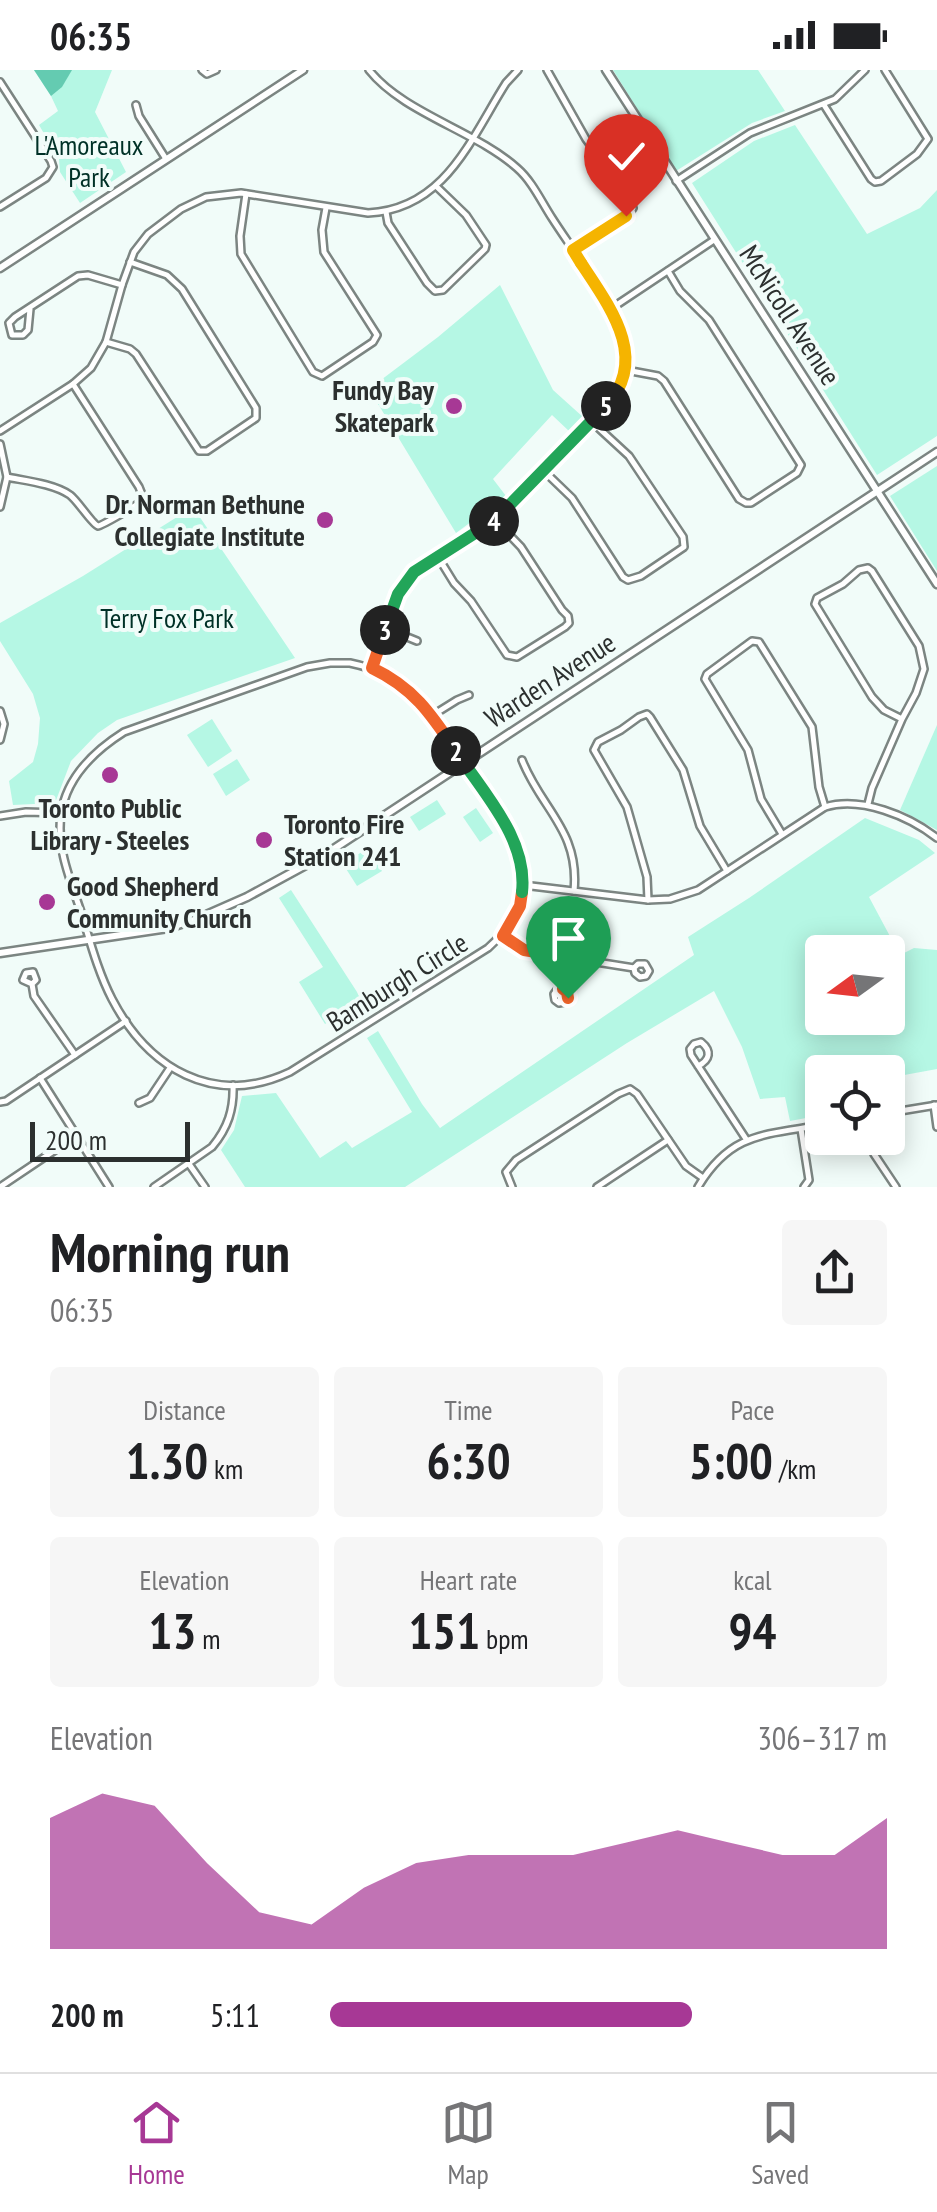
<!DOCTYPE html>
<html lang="en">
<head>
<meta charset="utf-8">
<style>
	:root { --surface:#fff; --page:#f6f6f6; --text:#202124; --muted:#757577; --line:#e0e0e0; --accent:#a73895 }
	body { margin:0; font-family:"PT Sans Narrow",sans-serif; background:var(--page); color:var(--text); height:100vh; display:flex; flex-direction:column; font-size:38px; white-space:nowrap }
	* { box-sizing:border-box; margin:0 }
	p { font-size:32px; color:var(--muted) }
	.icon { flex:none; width:55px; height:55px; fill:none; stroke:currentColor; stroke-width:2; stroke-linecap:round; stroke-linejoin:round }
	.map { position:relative; height:1117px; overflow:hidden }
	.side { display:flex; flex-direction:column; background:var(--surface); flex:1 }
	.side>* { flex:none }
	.needle { width:65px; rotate:255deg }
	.buttons { position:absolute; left:805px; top:865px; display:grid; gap:20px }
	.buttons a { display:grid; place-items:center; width:100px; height:100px; border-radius:10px; background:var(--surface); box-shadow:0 5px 25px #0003; font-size:50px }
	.scale { position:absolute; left:30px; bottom:25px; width:160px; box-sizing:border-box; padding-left:10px; border:5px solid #2c302f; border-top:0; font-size:28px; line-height:35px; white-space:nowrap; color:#2c302f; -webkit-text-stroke:8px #f1fcf9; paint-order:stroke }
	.pin { position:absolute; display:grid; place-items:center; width:85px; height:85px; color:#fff; margin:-102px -42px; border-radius:50% 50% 50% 0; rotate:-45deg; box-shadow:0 0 10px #0007 }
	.pin .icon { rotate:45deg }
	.km { position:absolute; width:50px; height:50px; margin:-25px; border-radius:50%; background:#222; color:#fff; font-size:28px; line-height:50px; text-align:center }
	.round { display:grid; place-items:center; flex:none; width:105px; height:105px; border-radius:10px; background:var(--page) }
	.overview { display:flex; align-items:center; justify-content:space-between; height:170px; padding:0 50px }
	h1 { font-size:55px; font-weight:700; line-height:75px }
	.figures { display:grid; grid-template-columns:repeat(3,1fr); gap:15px; height:170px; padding:10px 50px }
	.figures div { display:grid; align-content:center; border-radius:10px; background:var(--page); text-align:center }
	.figures b { font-size:50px; font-weight:700 }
	.figures small { font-size:28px; font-weight:400 }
	.figures p { font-size:28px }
	.chart { height:280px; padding:20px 50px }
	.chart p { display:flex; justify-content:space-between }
	.chart svg { width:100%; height:180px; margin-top:10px; fill:var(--accent); opacity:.7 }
	ul { padding:0 50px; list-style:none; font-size:32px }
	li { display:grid; grid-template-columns:160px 120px 1fr; align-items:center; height:75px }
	li i { height:25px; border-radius:12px; background:var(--accent) }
	.status { display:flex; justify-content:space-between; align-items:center; height:70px; padding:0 50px; background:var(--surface); direction:ltr }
	.status svg { height:28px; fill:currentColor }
	.dock { display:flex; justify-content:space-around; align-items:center; height:140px; border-top:2px solid var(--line); background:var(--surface); font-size:28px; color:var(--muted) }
	.dock a { display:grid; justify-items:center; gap:5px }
	.dock .current { color:var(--accent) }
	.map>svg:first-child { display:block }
	.green { fill:#b5f7e4; fill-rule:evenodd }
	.forest { fill:#64cbb1 }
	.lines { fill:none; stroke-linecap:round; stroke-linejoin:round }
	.minor-casing { stroke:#7c8582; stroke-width:10 }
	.tertiary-casing { stroke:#7c8582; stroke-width:10 }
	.secondary-casing { stroke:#7c8582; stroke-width:11 }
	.minor { stroke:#fff; stroke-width:5 }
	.tertiary { stroke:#fff; stroke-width:5 }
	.secondary { stroke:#fff; stroke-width:6 }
	.split-1-casing { stroke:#fff; stroke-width:20 }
	.split-2-casing { stroke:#fff; stroke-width:20 }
	.split-3-casing { stroke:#fff; stroke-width:20 }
	.split-4-casing { stroke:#fff; stroke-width:20 }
	.split-5-casing { stroke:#fff; stroke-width:20 }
	.split-6-casing { stroke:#fff; stroke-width:20 }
	.split-7-casing { stroke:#fff; stroke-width:20 }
	.split-1 { stroke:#f0652b; stroke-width:12 }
	.split-2 { stroke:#22a559; stroke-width:12 }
	.split-3 { stroke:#f0652b; stroke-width:12 }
	.split-4 { stroke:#22a559; stroke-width:12 }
	.split-5 { stroke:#22a559; stroke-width:12 }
	.split-6 { stroke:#f5b400; stroke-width:12 }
	.split-7 { stroke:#f5b400; stroke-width:12 }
	.poi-dot { fill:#a73895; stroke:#f1fcf9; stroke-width:4 }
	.labels { text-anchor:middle; stroke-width:8; stroke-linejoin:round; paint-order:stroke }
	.park-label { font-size:28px; fill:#003127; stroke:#f1fcf9 }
	.street-label { font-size:28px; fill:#2c302f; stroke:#f1fcf9 }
	.poi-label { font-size:28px; font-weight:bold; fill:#2c302f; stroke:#f1fcf9; text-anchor:end }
</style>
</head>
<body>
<div class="status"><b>06:35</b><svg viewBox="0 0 49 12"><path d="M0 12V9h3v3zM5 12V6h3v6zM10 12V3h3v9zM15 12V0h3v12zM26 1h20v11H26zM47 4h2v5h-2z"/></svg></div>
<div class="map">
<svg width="937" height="1117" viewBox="0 0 937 1117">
	<rect width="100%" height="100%" fill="#f1fcf9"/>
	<!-- green -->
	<g class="green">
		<path d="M34 0H112L95 42 126 102 80 133 60 102 59 89 39 55 58 41 51 26Z"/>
		<path d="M613 0H758L785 41 752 53 676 101Z"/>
		<path d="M795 55 867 164 920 138 937 120V366L877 405 692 113 754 71Z"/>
		<path d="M500 215 553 320 583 347 570 362 552 345 493 409 506 426 456 463 369 319 438 267Z"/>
		<path d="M937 396V501L890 426Z"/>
		<path d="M193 437 295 588 117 650 98 663 71 691 55 733 13 735 9 711 33 692 38 674 40 648 33 624 0 571V553L83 506Z"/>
		<path d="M212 649 232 681 208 697 187 665Z"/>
		<path d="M937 655V760L900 740Z"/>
		<path d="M237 689 250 710 226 726 213 704Z"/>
		<path d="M437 730 446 744 419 761 410 747Z"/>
		<path d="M476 738 493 763 480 772 463 747Z"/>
		<path d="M865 748 919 770 935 783 869 827 900 885 914 878 937 880V999L888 1008V1002H822V1045L790 1051 785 1027 760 1029 742 977 714 921 627 973 405 1117H245L221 1080 234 1060 242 1026 276 1023 320 1088 346 1071 352 1078 412 1042 367 968 378 961 422 1034 440 1058 694 885 688 867 749 828ZM822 882H888V948H822Z"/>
		<path d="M368 778 382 801 357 816 343 794Z"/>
		<path d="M291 820 368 939 355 947 350 939 325 954 299 912 323 897 279 828Z"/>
	</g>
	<!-- forest -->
	<path class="forest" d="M34 0H72L62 17 51 26Z"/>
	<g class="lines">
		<!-- minor casing -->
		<g class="minor-casing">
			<g id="minor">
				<path d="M202 0 207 4 216 0"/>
				<path d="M547 0 586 69 630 129 633 138 629 144 573 180"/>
				<path d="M0 12 51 91 53 97 46 108 0 137"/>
				<path d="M136 35 139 46 166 89"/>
				<path d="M824 35 871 109 875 112 881 111 917 84 928 69 885 0"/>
				<path d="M246 124 240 166 241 184 313 302 322 306 373 272 377 265 324 182 322 160 326 138"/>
				<path d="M386 142 388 153 427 213 435 221 443 220 485 179 486 175 466 145 437 117"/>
				<path d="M30 239 28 260 23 265H12L9 253 15 247 78 206 88 205 122 215"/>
				<path d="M106 272 130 279 136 284 199 381H207L256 348V338L182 219 167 205 130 192"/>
				<path d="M626 300 658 306 664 311 739 429 746 433H751L797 403 801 395 709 250 680 221 668 201"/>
				<path d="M0 361 73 314 91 298 106 272 122 215 134 182 148 164 181 139 206 127 241 123 368 143C445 139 470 70 506 13L518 0"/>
				<path d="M544 401 572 428 623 507 628 510 641 506 684 477 683 467 629 386 591 351"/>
				<path d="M7 407C27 411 54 414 70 425 78 431 92 454 98 456 102 456 134 436 140 433L143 427 139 417 73 314"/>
				<path d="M438 487 454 513 471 531 507 585 517 587 565 557 569 553 568 546 562 540 521 477 495 450"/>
				<path d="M385 558 417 571"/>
				<path d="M0 641 4 654 0 670"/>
				<path d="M433 645 457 630 469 625"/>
				<path d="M522 690C541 739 580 761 574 821"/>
				<path d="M868 734 872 718 902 649 916 623 924 599 919 576 872 501 868 498 859 500 843 514 817 528 815 534 872 627 884 640 902 649"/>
				<path d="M782 764 761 729 748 680 705 609 707 604 752 571 759 572 812 657 819 717 825 737"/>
				<path d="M648 830 647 807 627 737 594 680 598 672 621 660 639 647 647 644 650 647 683 700 700 756 727 801"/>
				<path d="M503 865 527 881 634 898 638 894H645L649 901 646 906 640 907 635 903 634 898"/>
				<path d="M32 914 23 910 26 903 33 902 36 910 32 914 34 926 75 985"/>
				<path d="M563 919 557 920 554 924 555 930 559 933 565 932 568 928 567 922 563 919 567 888"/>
				<path d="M698 996C710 990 712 981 701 972L694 974 690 979 691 985 746 1069"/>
				<path d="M40 1008 109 1117"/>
				<path d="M0 1032 6 1031 126 951"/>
				<path d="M139 1033 150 1028 170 998"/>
				<path d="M801 1059 809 1110 804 1117"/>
				<path d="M870 1068 874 1084 896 1117"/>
				<path d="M189 1094 205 1117"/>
				<path d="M0 1117 76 1066"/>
				<path d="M512 1117 506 1102 516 1090 618 1024 630 1019 637 1024 686 1096 703 1108"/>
				<path d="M597 1117 668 1070"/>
			</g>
		</g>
		<!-- tertiary casing -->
		<g class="tertiary-casing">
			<g id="tertiary">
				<path d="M369 0C403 43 476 61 517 98 532 111 541 131 552 148 575 184 620 242 626 283 628 300 623 313 614 327L504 442C477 466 420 489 402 516 389 534 380 575 372 597"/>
				<path d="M676 111 750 63 835 29 865 0"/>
				<path d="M609 240 714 170"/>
				<path d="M0 374 7 407 0 437"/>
				<path d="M350 593C374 598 394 606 412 622 436 645 452 676 470 704 489 732 519 763 523 797 527 830 512 857 488 878L290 1002C213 1038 148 998 112 929 98 902 90 871 81 842 71 812 56 777 61 745 66 707 94 681 124 662L307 597 330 593Z"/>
				<path d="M0 746 26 742 61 743"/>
				<path d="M523 815 648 830 670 829 698 820 825 737C861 726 909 746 937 768"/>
				<path d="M934 1035 937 1057"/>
				<path d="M888 1043 937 1035"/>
				<path d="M154 1117 212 1077C228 1058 234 1039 233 1015"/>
				<path d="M698 1117C731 1062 765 1065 822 1055"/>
			</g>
		</g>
		<!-- secondary casing -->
		<g class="secondary-casing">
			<g id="secondary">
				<path d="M606 0 937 514"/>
				<path d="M0 198 303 0"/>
				<path d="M0 883 168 858 197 849 247 827 326 784 937 382"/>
			</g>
		</g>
		<!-- minor -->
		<use href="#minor" class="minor"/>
		<!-- tertiary -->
		<use href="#tertiary" class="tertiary"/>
		<!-- secondary -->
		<use href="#secondary" class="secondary"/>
	</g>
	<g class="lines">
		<!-- split-1 casing -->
		<g class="split-1-casing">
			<path id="split-1" d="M522 822 520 836 503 866 524 880 567 887 563 919 567 922 568 928"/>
		</g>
		<!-- split-2 casing -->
		<g class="split-2-casing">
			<path id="split-2" d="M456 681C483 723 528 769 522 822"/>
		</g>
		<!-- split-3 casing -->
		<g class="split-3-casing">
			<path id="split-3" d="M385 560 372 598C414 618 431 644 456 681"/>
		</g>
		<!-- split-4 casing -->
		<g class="split-4-casing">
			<path id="split-4" d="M385 560 398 524 414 502 494 451"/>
		</g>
		<!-- split-5 casing -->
		<g class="split-5-casing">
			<path id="split-5" d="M494 451 606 336"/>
		</g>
		<!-- split-6 casing -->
		<g class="split-6-casing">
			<path id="split-6" d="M581 193C610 237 650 289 606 336"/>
		</g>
		<!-- split-7 casing -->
		<g class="split-7-casing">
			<path id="split-7" d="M581 193 573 180 626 146"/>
		</g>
		<!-- split-1 -->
		<use href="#split-1" class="split-1"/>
		<!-- split-2 -->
		<use href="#split-2" class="split-2"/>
		<!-- split-3 -->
		<use href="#split-3" class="split-3"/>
		<!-- split-4 -->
		<use href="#split-4" class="split-4"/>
		<!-- split-5 -->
		<use href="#split-5" class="split-5"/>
		<!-- split-6 -->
		<use href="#split-6" class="split-6"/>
		<!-- split-7 -->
		<use href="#split-7" class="split-7"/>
	</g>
	<!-- markers -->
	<g class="poi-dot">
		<circle cx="454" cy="336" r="10"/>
		<circle cx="325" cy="450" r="10"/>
		<circle cx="110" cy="705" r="10"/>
		<circle cx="264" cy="770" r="10"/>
		<circle cx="47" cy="832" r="10"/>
	</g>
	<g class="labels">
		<!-- park labels -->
		<g class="park-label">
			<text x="89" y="85">L'Amoreaux<tspan x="89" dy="32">Park</tspan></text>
			<text x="167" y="558">Terry Fox Park</text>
		</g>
		<!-- street labels -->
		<g class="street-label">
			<text transform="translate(790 245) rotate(57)" y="10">McNicoll Avenue</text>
			<text transform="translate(550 610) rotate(-33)" y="10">Warden Avenue</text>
			<text transform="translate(397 912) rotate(-32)" y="10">Bamburgh Circle</text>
		</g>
		<!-- poi labels -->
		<g class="poi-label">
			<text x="434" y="330">Fundy Bay<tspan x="434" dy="32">Skatepark</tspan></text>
			<text x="305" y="444">Dr. Norman Bethune<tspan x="305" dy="32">Collegiate Institute</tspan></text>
			<text x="110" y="748" text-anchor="middle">Toronto Public<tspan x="110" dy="32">Library - Steeles</tspan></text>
			<text x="284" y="764" text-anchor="start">Toronto Fire<tspan x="284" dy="32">Station 241</tspan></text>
			<text x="67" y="826" text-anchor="start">Good Shepherd<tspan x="67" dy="32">Community Church</tspan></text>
		</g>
	</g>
</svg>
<div class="buttons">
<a><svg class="needle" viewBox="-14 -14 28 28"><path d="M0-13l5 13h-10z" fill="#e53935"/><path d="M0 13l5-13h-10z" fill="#757577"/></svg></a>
<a><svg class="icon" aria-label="locate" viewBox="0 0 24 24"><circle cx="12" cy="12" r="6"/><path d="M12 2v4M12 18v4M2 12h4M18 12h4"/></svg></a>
</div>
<div class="scale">200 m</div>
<div class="pin" style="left:568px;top:928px;background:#1e9e55"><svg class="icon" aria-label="arrive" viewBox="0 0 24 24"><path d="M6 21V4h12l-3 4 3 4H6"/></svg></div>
<div class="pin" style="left:626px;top:146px;background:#d93025"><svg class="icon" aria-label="check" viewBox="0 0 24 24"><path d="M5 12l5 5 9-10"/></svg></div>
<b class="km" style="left:456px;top:681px">2</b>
<b class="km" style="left:385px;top:560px">3</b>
<b class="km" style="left:494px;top:451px">4</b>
<b class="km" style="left:606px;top:336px">5</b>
</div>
<section class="side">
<div class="overview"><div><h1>Morning run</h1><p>06:35</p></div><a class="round"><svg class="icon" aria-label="share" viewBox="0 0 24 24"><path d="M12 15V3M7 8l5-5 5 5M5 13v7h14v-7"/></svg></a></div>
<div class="figures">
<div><p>Distance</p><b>1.30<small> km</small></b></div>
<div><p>Time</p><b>6:30</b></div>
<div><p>Pace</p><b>5:00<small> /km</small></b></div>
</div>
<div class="figures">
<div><p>Elevation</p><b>13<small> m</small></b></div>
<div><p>Heart rate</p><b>151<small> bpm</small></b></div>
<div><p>kcal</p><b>94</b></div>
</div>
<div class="chart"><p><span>Elevation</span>306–317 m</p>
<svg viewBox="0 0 160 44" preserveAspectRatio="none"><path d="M0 44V12L10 6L20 9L30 23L40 35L50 38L60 29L70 23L80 21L90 21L100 21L110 18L120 15L130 18L140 21L150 21L160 12V44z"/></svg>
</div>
<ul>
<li><b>200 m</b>5:11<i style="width:65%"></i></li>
</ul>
</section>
<nav class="dock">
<a class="current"><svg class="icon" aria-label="home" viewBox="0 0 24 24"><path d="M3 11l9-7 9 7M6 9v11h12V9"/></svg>Home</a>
<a><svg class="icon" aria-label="map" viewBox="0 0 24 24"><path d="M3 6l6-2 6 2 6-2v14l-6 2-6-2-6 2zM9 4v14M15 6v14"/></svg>Map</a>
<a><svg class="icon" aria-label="saved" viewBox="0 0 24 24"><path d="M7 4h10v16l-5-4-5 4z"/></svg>Saved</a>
</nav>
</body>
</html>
